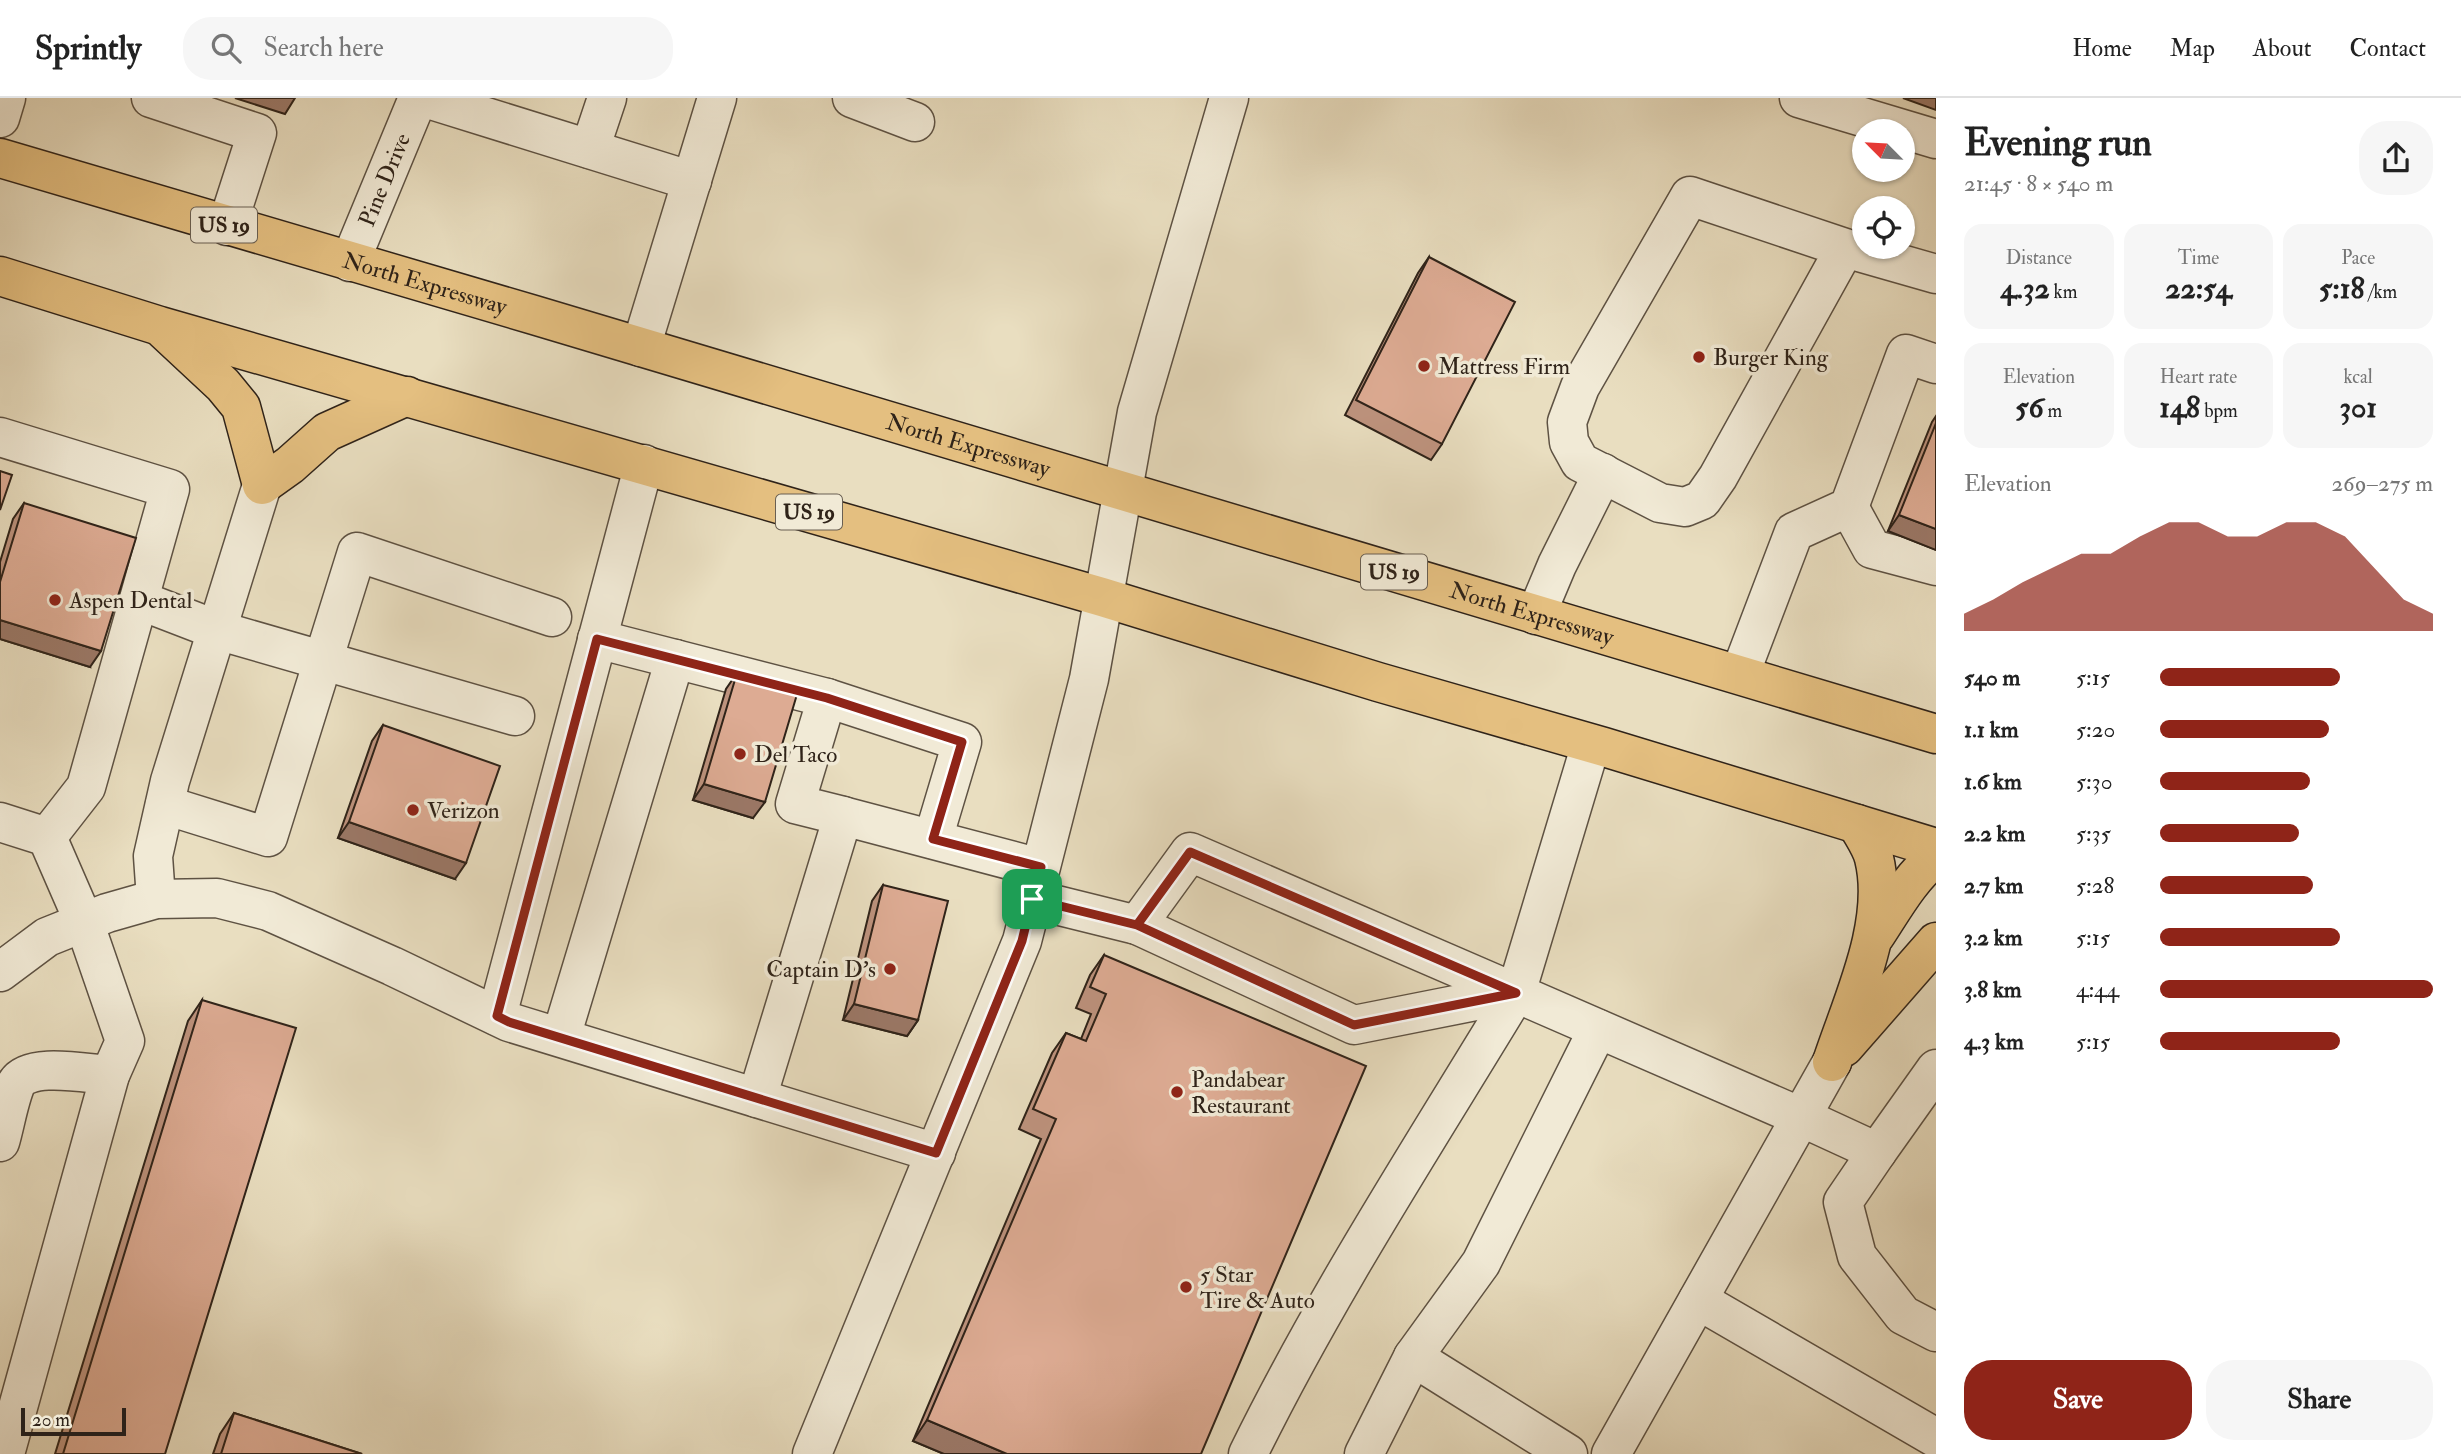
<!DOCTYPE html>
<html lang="en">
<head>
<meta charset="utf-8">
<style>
	:root { --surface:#fff; --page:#f6f6f6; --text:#222; --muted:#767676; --line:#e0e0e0; --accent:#8f2418 }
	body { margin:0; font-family:"IM FELL Double Pica",serif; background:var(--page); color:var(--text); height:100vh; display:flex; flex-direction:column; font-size:26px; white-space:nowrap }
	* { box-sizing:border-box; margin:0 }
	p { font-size:23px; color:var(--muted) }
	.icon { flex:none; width:38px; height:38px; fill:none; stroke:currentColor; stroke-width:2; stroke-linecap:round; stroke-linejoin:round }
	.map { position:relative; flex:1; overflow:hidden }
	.panel { display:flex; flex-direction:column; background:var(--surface); width:525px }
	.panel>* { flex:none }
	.needle { width:46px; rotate:294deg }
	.tools { position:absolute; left:1852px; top:21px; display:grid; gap:14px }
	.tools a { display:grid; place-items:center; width:63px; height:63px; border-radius:50%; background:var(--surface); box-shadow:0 2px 5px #0004; font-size:35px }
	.scale { position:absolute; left:21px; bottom:18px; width:105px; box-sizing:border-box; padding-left:7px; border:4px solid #2f2319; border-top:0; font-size:19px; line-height:24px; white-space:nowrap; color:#2f2319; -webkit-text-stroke:5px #f1ead6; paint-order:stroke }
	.pin { position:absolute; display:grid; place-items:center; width:60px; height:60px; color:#fff; margin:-30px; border-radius:14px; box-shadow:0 4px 10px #0006 }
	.round { display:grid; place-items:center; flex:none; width:74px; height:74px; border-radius:28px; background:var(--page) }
	.overview { display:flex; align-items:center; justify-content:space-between; height:119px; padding:0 28px }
	h1 { font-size:38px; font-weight:800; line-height:52px }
	.metrics { display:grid; grid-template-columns:repeat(3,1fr); gap:10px; height:119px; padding:7px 28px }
	.metrics div { display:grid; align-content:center; border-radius:18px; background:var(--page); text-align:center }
	.metrics b { font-size:30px; font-weight:800 }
	.metrics small { font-size:19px; font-weight:400 }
	.metrics p { font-size:19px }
	.chart { height:196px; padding:14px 28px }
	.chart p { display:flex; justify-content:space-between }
	.chart svg { width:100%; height:126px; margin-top:7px; fill:var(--accent); opacity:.7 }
	.cta { display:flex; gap:14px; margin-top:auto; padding:14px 28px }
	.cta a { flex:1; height:80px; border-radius:28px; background:var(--accent); color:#fff; font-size:28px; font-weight:800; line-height:80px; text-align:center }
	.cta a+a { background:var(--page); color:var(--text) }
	ul { padding:0 28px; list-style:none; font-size:23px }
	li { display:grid; grid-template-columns:112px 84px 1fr; align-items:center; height:52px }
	li i { height:18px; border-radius:9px; background:var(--accent) }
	header { display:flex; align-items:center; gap:42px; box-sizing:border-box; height:98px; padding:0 35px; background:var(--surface); border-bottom:2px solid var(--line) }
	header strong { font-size:33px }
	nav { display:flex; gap:38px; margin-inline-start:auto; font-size:24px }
	.search { width:490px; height:63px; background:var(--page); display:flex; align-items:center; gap:18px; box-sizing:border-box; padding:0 24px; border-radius:28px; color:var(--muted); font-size:26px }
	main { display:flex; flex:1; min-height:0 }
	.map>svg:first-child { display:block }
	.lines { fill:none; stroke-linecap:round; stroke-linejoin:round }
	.minor-casing { stroke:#5e5243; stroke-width:41 }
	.highway-casing { stroke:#2f2319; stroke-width:41 }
	.minor { stroke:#f1ead6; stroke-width:38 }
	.highway { stroke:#e4bf80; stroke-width:38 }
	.wall { fill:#be937e; stroke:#2f2319; stroke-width:2 }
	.shaded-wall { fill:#9b7867; stroke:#2f2319; stroke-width:2 }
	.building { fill:#ddab93; stroke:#2f2319; stroke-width:2 }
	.route-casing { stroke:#fff; stroke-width:14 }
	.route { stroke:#8f2418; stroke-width:9 }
	.poi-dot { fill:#8f2418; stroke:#f1ead6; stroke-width:2.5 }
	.labels { text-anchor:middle; stroke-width:7; stroke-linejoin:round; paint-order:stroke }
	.shield { fill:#f1ead6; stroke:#695f52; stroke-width:2 }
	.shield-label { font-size:21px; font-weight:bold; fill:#2f2319 }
	.street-label { font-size:23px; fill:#2f2319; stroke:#f1ead6 }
	.poi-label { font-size:23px; fill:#2f2319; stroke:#f1ead6; text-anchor:start }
</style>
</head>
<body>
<header>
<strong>Sprintly</strong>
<div class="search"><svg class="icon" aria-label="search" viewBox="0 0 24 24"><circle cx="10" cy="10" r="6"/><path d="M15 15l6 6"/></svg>Search here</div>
<nav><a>Home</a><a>Map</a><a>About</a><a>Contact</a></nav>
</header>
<main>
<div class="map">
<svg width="1936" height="1356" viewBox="0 0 1936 1356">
	<rect width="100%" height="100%" fill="#e9dec0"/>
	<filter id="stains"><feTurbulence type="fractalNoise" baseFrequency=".00286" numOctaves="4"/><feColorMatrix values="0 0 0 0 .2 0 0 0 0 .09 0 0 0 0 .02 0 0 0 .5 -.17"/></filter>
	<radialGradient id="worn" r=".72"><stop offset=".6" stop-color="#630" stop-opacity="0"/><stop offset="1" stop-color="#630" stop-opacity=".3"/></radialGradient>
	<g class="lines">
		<!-- minor casing -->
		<g class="minor-casing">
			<g id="minor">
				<path d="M151 0 257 35 227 128"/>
				<path d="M425 0 692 83"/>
				<path d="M852 0 915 24"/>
				<path d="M1799 0 1936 41"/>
				<path d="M0 20 6 0"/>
				<path d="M590 51 607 0"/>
				<path d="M1845 150 1718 379 1702 402 1685 409 1660 405 1580 364 1569 344 1567 324 1580 289 1690 98 1845 150 1936 176"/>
				<path id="s1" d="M350 164 418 0"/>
				<path d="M641 249 717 0"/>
				<path d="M0 339 170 391 86 689 47 739"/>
				<path d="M1849 409 1872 451 1936 468"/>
				<path d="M139 502 217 532 515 618"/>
				<path d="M1536 517 1557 467 1603 375"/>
				<path d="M597 541 827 600 795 706 843 718"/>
				<path d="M1740 576 1794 434 1849 409 1906 256 1936 266"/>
				<path d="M827 600 962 644 933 741"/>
				<path d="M1591 646 1516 895 1801 1019 1877 1054 1843 1104 1857 1158 1903 1217 1936 1234"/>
				<path d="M165 707 268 739 357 454 552 519"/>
				<path d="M0 724 47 739 84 824 125 943 110 977 5 1356"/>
				<path d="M156 801 153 758 170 683 262 387"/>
				<path d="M1032 801 1137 827 1354 927 1516 895"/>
				<path d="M1137 827 1190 754 1516 895"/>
				<path d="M0 874 47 839 107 815 156 801 217 800 268 813 392 868 509 924 936 1055"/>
				<path d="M497 918 644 366"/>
				<path d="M561 939 675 561"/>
				<path d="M757 1000 843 718 1040 770"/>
				<path d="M0 1044C5 1027 9 1002 16 986 28 963 88 976 110 977"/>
				<path d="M1877 1054 1936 971"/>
				<path d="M1698 1202 1936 1340"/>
				<path d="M1413 1259 1481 1165 1598 931"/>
				<path d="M812 1356 1022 843 1089 581 1137 314 1229 0"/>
				<path d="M1248 1356C1326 1197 1424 1047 1516 895"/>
				<path d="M1364 1356 1413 1259 1568 1356"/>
				<path d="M1611 1356 1832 964"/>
			</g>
		</g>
		<!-- highway casing -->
		<g class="highway-casing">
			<g id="highway">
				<path id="s2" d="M0 60 534 217 1936 636"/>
				<path d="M0 178 160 228 1102 499 1378 584 1604 649 1936 750"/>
				<path d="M164 232 223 287 241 309 262 387 290 367 327 334 407 298"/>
				<path d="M1875 838C1893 811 1910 779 1936 759"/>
				<path d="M1844 949 1936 844"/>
				<path d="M1832 964C1852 903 1890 825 1874 760 1871 748 1862 736 1857 726"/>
			</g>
		</g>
		<!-- minor -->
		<use href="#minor" class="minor"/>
		<!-- highway -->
		<use href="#highway" class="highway"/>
	</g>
	<!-- wall -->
	<g class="wall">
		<path d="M1429 159 1442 346 1431 362 1345 317 1418 175Z"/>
		<path d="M1936 318V452L1888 433 1932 324Z"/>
		<path d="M24 405 90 569 0 541V464L13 421Z"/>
		<path d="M737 575 753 720 693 702 726 591Z"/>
		<path d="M383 627 455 781 338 740 372 643Z"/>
		<path d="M883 787 918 922 907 938 843 922 872 803Z"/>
		<path d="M1104 857 1201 1356H944L913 1343 1041 1041 1019 1031 1052 955 1066 935 1081 941 1091 916 1076 910 1090 877Z"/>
		<path d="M202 902 165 1356H55L188 923Z"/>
		<path d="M234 1315 362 1356H213L220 1336Z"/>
	</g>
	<!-- shaded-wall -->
	<g class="shaded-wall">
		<path d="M235 0H295L285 16Z"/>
		<path d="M1903 0H1936V12Z"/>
		<path d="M1899 417 1936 431V452L1888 433Z"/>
		<path d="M0 522 101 553 90 569 0 541Z"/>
		<path d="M704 686 765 704 753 720 693 702Z"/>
		<path d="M349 724 466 765 455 781 338 740Z"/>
		<path d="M854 906 918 922 907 938 843 922Z"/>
		<path d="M927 1322 1007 1356H944L913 1343Z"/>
	</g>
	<!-- building -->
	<g class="building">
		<path d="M1429 159 1515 204 1442 346 1356 302Z"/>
		<path d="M1936 325V431L1899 417Z"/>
		<path d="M0 373 12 377 0 412Z"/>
		<path d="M24 405 136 440 101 553 0 522V484Z"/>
		<path d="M737 575 798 593 765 704 704 686Z"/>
		<path d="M383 627 500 668 466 765 349 724Z"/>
		<path d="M883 787 948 803 918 922 854 906Z"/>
		<path d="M1104 857 1366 968 1201 1356H1007L927 1322 1056 1021 1033 1011 1066 935 1086 943 1106 896 1090 889Z"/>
		<path d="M202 902 296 930 165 1356H63Z"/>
		<path d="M234 1315 362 1356H221Z"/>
	</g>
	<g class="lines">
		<!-- route casing -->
		<g class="route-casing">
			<path id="route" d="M1032 801 1022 843 936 1055 509 924 497 918 597 541 827 600 962 644 933 741 1041 769 1032 801 1137 827 1354 927 1516 895 1190 754 1137 827 1032 801"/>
		</g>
		<!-- route -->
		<use href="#route" class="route"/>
	</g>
	<!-- markers -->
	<g class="poi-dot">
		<circle cx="1699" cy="259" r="7"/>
		<circle cx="1424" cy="268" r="7"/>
		<circle cx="55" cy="502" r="7"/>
		<circle cx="740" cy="656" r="7"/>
		<circle cx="413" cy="712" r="7"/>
		<circle cx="890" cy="871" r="7"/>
		<circle cx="1177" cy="994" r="7"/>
		<circle cx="1186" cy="1189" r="7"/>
	</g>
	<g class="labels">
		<!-- shield labels -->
		<g class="shield">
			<rect x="191" y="109.5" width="66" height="35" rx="5"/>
			<rect x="776" y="396.5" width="66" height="35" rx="5"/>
			<rect x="1361" y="456.5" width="66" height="35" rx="5"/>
		</g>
		<g class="shield-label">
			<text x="224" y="134">US 19</text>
			<text x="809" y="421">US 19</text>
			<text x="1394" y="481">US 19</text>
		</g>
		<!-- street labels -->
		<g class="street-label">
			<text dy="8" stroke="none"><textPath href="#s1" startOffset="89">Pine Drive</textPath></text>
			<text dy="8" stroke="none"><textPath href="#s2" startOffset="443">North Expressway</textPath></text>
			<text dy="8" stroke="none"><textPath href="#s2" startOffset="1010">North Expressway</textPath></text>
			<text dy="8" stroke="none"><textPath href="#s2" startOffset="1598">North Expressway</textPath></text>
		</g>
		<!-- poi labels -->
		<g class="poi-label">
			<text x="1713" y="267">Burger King</text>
			<text x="1438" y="276">Mattress Firm</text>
			<text x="69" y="510">Aspen Dental</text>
			<text x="754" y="664">Del Taco</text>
			<text x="427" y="720">Verizon</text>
			<text x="876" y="879" text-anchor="end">Captain D's</text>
			<text x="1191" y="989">Pandabear<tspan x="1191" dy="26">Restaurant</tspan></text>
			<text x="1200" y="1184">5 Star<tspan x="1200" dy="26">Tire &amp; Auto</tspan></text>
		</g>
	</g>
	<rect width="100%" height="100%" filter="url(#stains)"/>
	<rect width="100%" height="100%" fill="url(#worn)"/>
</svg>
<div class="tools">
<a><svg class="needle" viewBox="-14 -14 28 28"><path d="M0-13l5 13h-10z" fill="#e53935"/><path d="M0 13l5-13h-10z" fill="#767676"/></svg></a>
<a><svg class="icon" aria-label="locate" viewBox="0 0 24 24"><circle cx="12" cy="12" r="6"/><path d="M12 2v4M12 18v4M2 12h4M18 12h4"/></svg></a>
</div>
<div class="scale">20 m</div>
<div class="pin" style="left:1032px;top:801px;background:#1e9e55"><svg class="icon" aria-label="arrive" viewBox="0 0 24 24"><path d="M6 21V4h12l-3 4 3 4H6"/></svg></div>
</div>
<section class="panel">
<div class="overview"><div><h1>Evening run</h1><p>21:45 · 8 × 540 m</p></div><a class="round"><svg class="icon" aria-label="share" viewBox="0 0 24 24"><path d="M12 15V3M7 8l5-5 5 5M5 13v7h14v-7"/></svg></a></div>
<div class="metrics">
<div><p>Distance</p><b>4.32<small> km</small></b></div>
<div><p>Time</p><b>22:54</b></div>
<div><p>Pace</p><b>5:18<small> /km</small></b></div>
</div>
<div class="metrics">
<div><p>Elevation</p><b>56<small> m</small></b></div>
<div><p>Heart rate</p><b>148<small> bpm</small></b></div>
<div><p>kcal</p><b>301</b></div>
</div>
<div class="chart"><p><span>Elevation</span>269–275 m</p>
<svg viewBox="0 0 160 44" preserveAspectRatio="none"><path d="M0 44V38L10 33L20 27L30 22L40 17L50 17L60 11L70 6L80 6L90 11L100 11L110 6L120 6L130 11L140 22L150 33L160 38V44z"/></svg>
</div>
<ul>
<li><b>540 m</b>5:15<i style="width:66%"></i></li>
<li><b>1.1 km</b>5:20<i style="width:62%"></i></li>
<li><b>1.6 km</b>5:30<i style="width:55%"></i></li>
<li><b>2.2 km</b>5:35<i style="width:51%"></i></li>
<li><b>2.7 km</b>5:28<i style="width:56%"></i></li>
<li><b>3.2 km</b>5:15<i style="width:66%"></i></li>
<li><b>3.8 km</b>4:44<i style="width:100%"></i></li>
<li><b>4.3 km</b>5:15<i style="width:66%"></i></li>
</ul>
<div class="cta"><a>Save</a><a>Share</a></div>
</section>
</main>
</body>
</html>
